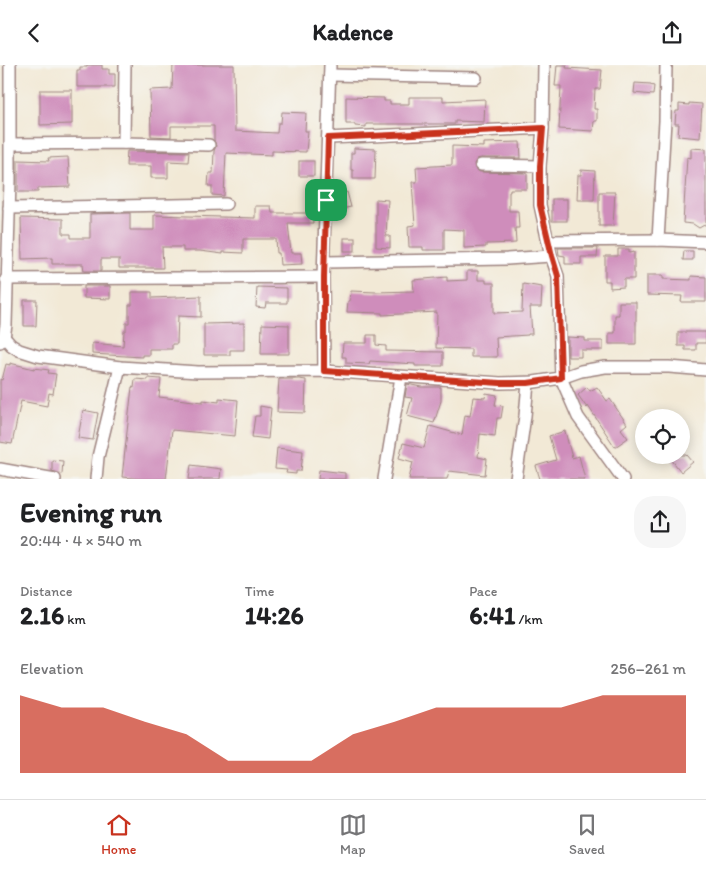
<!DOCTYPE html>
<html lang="en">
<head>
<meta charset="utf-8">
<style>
	:root { --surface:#fff; --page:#f6f6f6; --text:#202124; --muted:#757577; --line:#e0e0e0; --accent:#c8321e }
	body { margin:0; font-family:Itim,sans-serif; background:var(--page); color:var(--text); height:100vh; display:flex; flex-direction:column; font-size:19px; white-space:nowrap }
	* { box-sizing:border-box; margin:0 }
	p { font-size:16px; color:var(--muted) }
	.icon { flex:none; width:28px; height:28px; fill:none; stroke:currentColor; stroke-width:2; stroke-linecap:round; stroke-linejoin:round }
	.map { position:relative; height:414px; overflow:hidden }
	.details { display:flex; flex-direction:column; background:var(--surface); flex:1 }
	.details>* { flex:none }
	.tools { position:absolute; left:635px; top:344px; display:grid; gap:10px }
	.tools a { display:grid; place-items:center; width:55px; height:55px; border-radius:50%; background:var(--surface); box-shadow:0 2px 12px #0003; font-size:25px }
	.pin { position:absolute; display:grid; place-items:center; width:42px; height:42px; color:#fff; margin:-21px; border-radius:10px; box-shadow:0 2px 8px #0006 }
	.round { display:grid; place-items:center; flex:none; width:52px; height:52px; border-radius:20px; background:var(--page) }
	.overview { display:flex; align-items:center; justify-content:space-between; height:85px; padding:0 20px }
	h1 { font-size:28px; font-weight:800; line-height:38px }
	.figures { display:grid; grid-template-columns:repeat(3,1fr); gap:8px; height:85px; padding:5px 20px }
	.figures div { display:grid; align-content:center }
	.figures b { font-size:25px; font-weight:800 }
	.figures small { font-size:14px; font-weight:400 }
	.figures p { font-size:14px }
	.chart { height:140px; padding:10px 20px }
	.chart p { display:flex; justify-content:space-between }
	.chart svg { width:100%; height:90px; margin-top:5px; fill:var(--accent); opacity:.7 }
	header { display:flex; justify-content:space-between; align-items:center; height:65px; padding:0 20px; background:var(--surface); font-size:22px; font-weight:800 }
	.menu { display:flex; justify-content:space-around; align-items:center; height:70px; border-top:1px solid var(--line); background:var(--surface); font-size:14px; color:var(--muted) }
	.menu a { display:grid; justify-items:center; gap:2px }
	.menu .on { color:var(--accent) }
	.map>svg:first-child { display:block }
	.building { fill:#cf8dbb }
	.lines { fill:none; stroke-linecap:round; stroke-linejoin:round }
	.minor-casing { stroke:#9e8480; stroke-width:14 }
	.minor { stroke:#fff; stroke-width:11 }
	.route-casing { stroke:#fff; stroke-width:10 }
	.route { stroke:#c8321e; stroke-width:6 }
</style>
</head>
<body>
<header><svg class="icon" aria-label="back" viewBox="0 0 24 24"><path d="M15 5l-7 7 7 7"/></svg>Kadence<svg class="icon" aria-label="share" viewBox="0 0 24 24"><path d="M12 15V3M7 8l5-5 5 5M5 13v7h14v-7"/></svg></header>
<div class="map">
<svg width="706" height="414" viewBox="0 0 706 414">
	<rect width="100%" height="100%" fill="#f6f6f2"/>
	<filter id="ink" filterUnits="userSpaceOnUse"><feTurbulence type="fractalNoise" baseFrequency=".02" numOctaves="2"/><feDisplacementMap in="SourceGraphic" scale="10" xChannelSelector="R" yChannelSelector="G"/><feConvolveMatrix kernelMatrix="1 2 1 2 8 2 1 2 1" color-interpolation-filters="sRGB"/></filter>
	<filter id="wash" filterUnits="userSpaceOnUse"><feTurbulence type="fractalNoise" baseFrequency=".0096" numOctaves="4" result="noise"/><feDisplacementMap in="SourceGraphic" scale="20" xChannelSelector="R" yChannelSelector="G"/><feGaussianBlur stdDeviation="1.12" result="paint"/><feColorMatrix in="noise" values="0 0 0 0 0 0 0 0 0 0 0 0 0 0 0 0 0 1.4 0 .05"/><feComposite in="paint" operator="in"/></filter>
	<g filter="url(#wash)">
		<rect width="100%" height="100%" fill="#f2e9d6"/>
		<g id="blocks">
			<!-- building -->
			<g class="building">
				<path d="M87 0H102V4H109V9H115V22H77V5H80V2H87Z"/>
				<path d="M173 0H234L235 66 277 68 278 58H281L282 47 306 48 305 66H308L306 87 272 86V90L226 88 224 131 212 130V121H208L209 108H213L214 86 216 81 214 75V61H171V72L151 71 150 25 172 24Z"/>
				<path d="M557 0H567L566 3 602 5 600 24H595L594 44H597V56H594L593 66 559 64 561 21H555Z"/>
				<path d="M635 18 651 19 650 20 654 21 653 30 634 28Z"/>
				<path d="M40 25H72V59L40 60Z"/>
				<path d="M346 32 384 33V36H390V39H409V32H443V36L485 34 484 57 455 56V59H366V62L355 61V59H346Z"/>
				<path d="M689 38 702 39 700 73 678 71 679 59H675L676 46H679V39L689 40Z"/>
				<path d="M520 77 521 93H481L477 94 474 99 475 104 480 107 527 108V124H510V127H509V146H518L519 163H515L516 178 486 179V182L464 183V165L444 164V185H423V182H409L408 161 415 160 412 117H417L416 102 452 100V81L484 82V78Z"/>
				<path d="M354 83 376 84 375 114H353V105H351V88H354Z"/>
				<path d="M691 83 706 84V159L699 163 693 159 683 158 687 92 691 93Z"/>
				<path d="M127 86 189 87 188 97 168 96V113H151V101H126Z"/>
				<path d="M68 92 70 122 38 123V127H18V95L49 96 48 93Z"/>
				<rect x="299" y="96" width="15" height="15"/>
				<path d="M581 105 595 106 594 135H577L578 110H581Z"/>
				<path d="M347 127 351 142 341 144 337 130Z"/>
				<path d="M599 127H615L613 161H599Z"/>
				<path d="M376 134 388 135 386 171H390V183L376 182Z"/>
				<rect x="552" y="134" width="15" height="22"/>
				<path d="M255 141H271L272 148H312L313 158H288L291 188H301L302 199 280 200 279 188H277L276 174H243V188L223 187V189L200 186H183V182H162L163 203H119V194H101V206H84L83 199H52V193L22 194 21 153 63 154V169H71V173H90V149L130 148V165H154V150L255 153Z"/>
				<rect x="344" y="173" width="11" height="13"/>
				<path d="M558 183H598L597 192H581V199H565V191L559 190Z"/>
				<path d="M618 184H629V188L634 187V214H624V222L610 223V216H605V191H618Z"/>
				<path d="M684 186H693V195H683Z"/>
				<path d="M467 206H478V215H486V218H494V248L522 247 523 219 542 222 541 242H530L532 269H528V270L496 272 497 292H471V284L436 283 437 247 382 250V248L347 247 348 236H350L351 226 376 227 414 226 413 215 447 212V216L467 215Z"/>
				<path d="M647 210H663V214L691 215V211L706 212V237H681L682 231 647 230Z"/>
				<path d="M84 221H110V234L84 233Z"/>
				<path d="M257 222 287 223V238H266L265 243 256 242Z"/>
				<path d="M132 227H152V233L201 231V252L178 251 177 279H172V284H149V290H142V292L92 289V278L123 281 124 266H126V258H129V240H132Z"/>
				<path d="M24 235H37L36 261H24Z"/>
				<path d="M619 237H636V279H609V268H615V250H619Z"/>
				<path d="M244 258V285H230V290H204V259Z"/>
				<path d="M262 259 289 260V289H261Z"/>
				<path d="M678 267H706V278H696V285H685V281H678Z"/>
				<path d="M367 270H376V280L386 281V286L443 287V301H415V299L370 296 369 299 346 298V292H342L343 278H367Z"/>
				<path d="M568 272 585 273V276H603V285H581V292H568Z"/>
				<path d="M10 298 34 304V303L49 305 48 308 56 309 53 329 49 328 47 341 21 336 12 379 0 377V314L2 315 6 299 10 300Z"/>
				<path d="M148 313 161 314 159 332 203 337V335L219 337V333L238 335 235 371 172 365 166 414H141L122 412 132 322 134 323 135 314 148 315Z"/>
				<path d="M279 314H299L306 315 305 348 277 347Z"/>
				<path d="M407 319 421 322H441V336L434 358 407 351 412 333 405 332Z"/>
				<path d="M587 322 590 326 597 322 607 336 610 334 627 359 621 364 628 373 615 382 588 341 587 343 578 330Z"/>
				<path d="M486 328 497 330 495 340 503 341 501 353H497L495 371 480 369 478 392 487 394 485 410 449 406 447 414H409L413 397 399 393 403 378 424 383 430 361 462 370 465 350 470 351 473 332 485 333Z"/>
				<path d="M260 341 271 343 268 374 252 372 255 351H260Z"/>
				<path d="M83 345 98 348 93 375 78 373Z"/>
				<path d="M565 366 572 393 579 391 585 414H540L536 401 556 395 549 371Z"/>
				<path d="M277 383 303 386 301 406H296V409L286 408 287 405 275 404Z"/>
				<path d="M675 390H687L693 397 681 407 671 394Z"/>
				<path d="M52 395 63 396 62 409 52 406Z"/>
				<path d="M191 400 221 404 220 414H189Z"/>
				<path d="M319 405 345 408V414H318Z"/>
			</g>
		</g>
	</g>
	<g filter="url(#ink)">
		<use href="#blocks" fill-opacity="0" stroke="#9e8480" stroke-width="1"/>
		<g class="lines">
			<!-- minor casing -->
			<g class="minor-casing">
				<g id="minor">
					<path d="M544 0 543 63 540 101V140L551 191 558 211 561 313 578 352 623 414"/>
					<path d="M330 10 476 13"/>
					<path d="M328 73 543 63"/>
					<path d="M124 78 125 0"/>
					<path d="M11 79 124 78 209 80"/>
					<path d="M481 100 540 101"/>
					<path d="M9 143 226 139"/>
					<path d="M658 175 665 56 666 0"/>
					<path d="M548 176 658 175 706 177"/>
					<path d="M325 197 507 194 551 191"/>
					<path d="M6 214 323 212"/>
					<path d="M4 272 11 280 19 285 38 291 120 302 198 307 324 306 500 318 534 317 561 313 581 306 605 302H669L706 305"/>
					<path d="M0 277 4 272 6 260 10 115V0"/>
					<path d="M324 306 323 212 330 0"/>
					<path d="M0 404 55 414"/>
					<path d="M96 414 98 392 120 302"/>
					<path d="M384 414 401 312"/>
					<path d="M516 414 525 351 528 318"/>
				</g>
			</g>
			<!-- minor -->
			<use href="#minor" class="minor"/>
		</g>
	</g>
	<g class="lines" filter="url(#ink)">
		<!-- route casing -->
		<g class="route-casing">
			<path id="route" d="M543 63 540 101V140L552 191 558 211 561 313 528 318H500L324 306V212L328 73Z"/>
		</g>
		<!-- route -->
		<use href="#route" class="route"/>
	</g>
</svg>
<div class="tools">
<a><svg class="icon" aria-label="locate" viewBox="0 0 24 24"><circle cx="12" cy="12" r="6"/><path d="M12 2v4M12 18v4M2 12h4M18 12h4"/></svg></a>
</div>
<div class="pin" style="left:326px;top:135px;background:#1e9e55"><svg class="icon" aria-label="arrive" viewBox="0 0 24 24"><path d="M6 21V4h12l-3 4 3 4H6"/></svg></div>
</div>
<section class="details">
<div class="overview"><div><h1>Evening run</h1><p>20:44 · 4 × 540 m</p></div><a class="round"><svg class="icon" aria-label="share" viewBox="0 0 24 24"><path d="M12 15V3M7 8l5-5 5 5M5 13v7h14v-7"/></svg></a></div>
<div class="figures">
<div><p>Distance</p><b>2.16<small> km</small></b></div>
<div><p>Time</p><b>14:26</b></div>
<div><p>Pace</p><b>6:41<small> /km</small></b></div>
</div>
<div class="chart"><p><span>Elevation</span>256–261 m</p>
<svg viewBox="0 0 160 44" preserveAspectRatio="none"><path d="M0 44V6L10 12L20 12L30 19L40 25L50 38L60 38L70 38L80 25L90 19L100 12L110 12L120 12L130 12L140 6L150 6L160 6V44z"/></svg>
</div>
</section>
<nav class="menu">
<a class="on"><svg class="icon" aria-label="home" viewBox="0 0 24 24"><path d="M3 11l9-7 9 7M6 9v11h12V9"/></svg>Home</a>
<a><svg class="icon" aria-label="map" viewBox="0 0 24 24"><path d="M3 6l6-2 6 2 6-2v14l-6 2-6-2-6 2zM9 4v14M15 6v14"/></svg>Map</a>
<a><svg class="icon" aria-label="saved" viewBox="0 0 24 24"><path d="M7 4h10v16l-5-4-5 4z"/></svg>Saved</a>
</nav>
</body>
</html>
